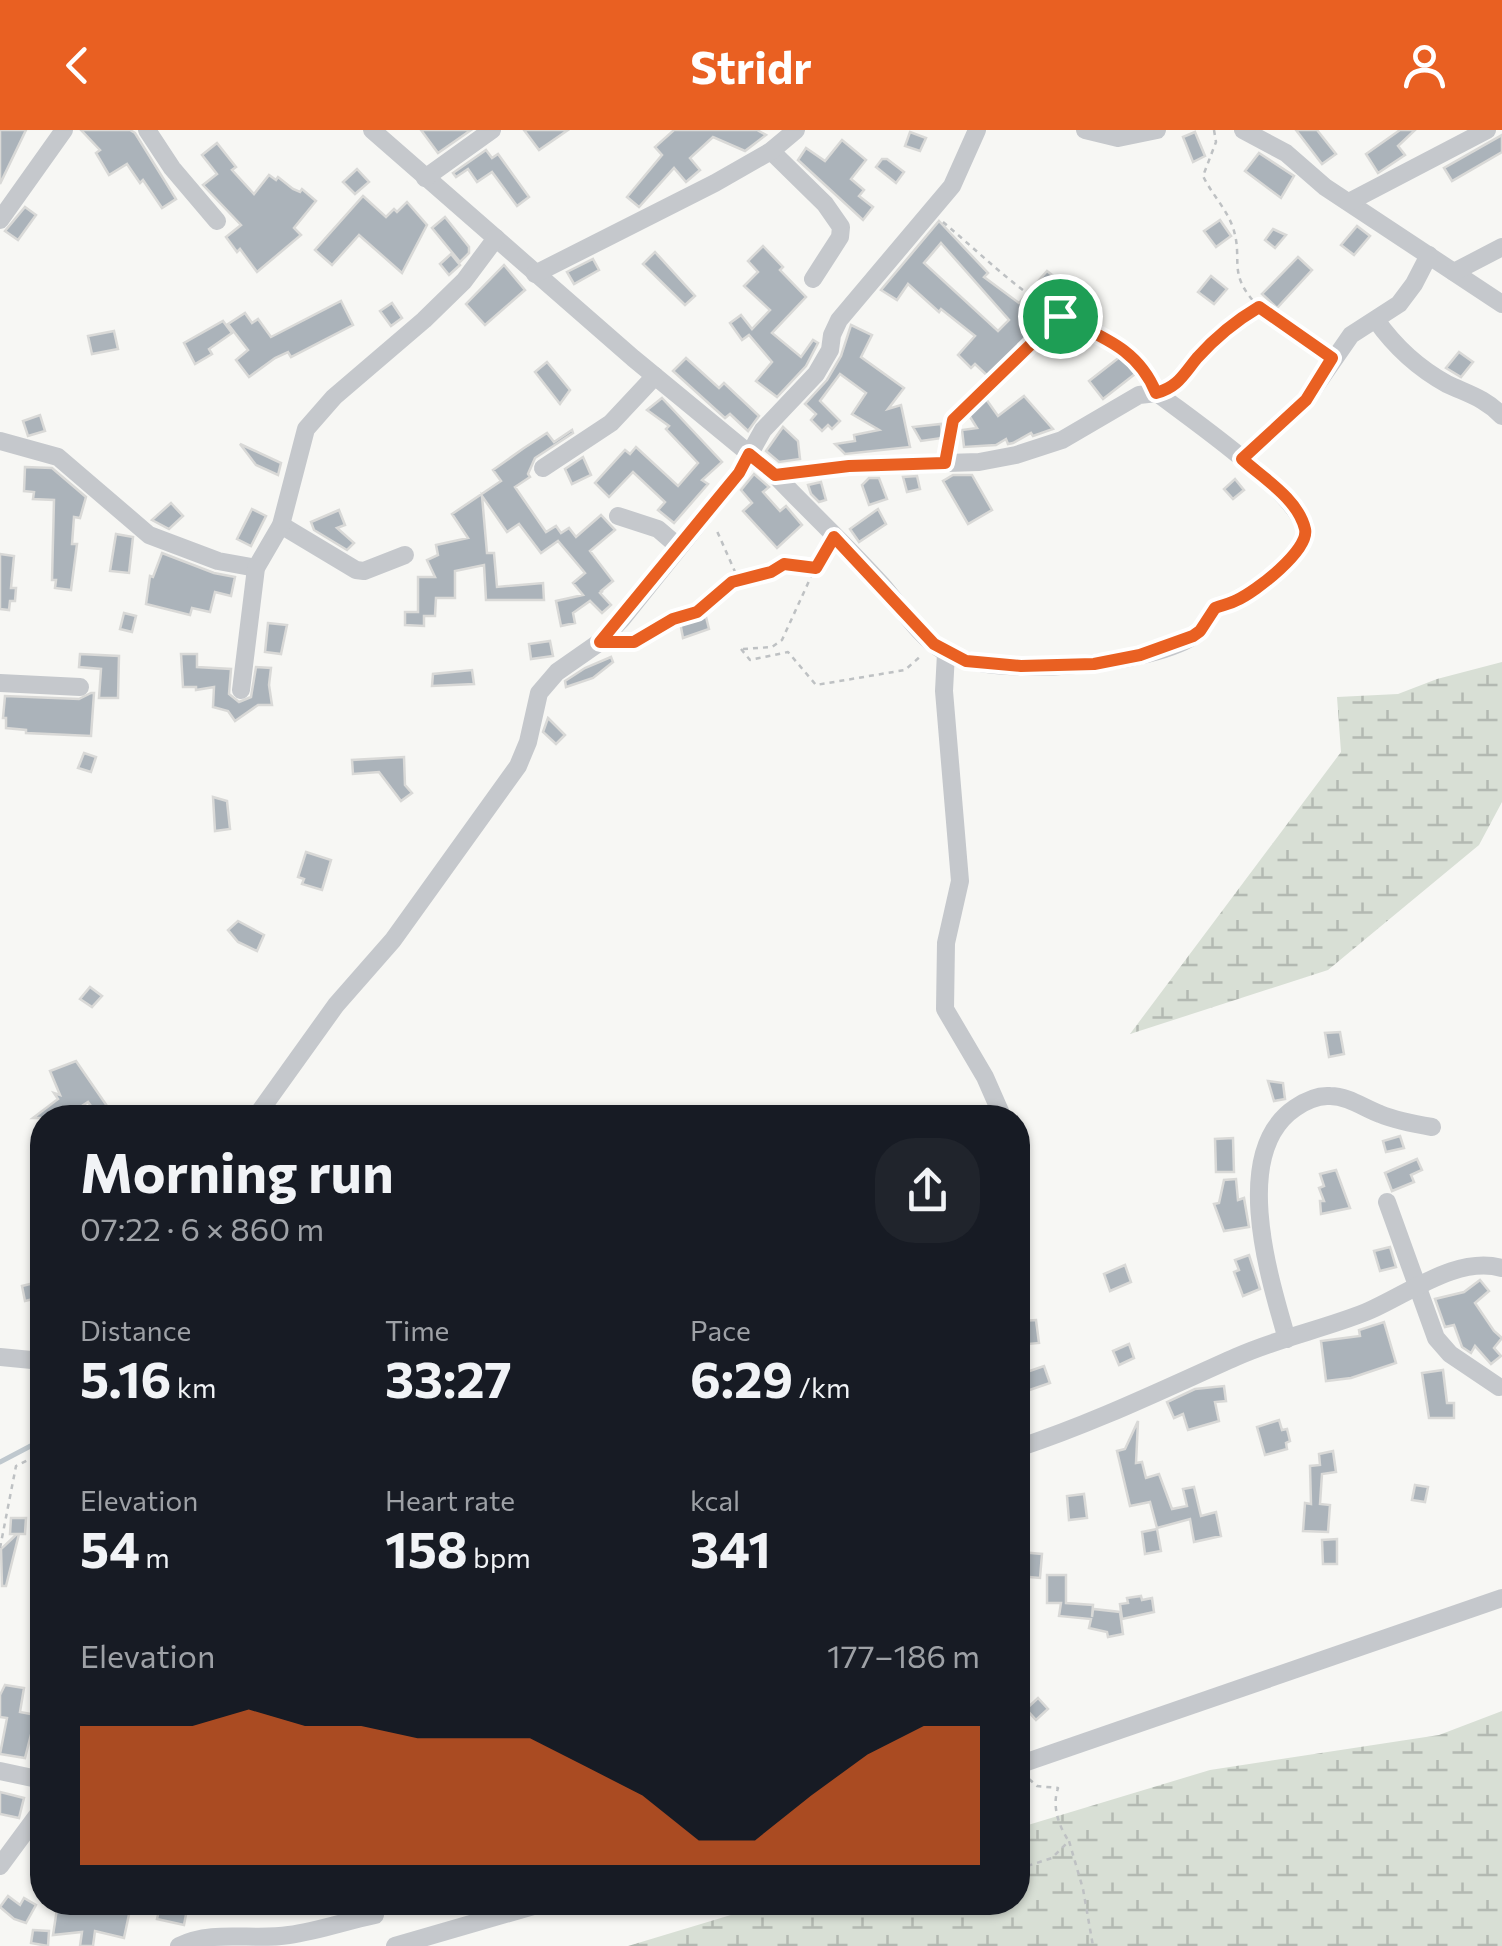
<!DOCTYPE html>
<html lang="en">
<head>
<meta charset="utf-8">
<style>
	:root { --surface:#171b24; --page:#20242c; --text:#f1f3f6; --muted:#9ea1a6; --accent:#e96022 }
	body { margin:0; font-family:Commissioner,sans-serif; background:var(--page); color:var(--text); height:100vh; display:flex; flex-direction:column; font-size:38px; white-space:nowrap }
	* { box-sizing:border-box; margin:0 }
	p { font-size:32px; color:var(--muted) }
	.icon { flex:none; width:55px; height:55px; fill:none; stroke:currentColor; stroke-width:2; stroke-linecap:round; stroke-linejoin:round }
	.map { position:relative; flex:1; overflow:hidden }
	.panel { position:absolute; left:30px; top:975px; width:1000px; height:810px; display:flex; flex-direction:column; background:var(--surface); border-radius:40px; box-shadow:0 2px 8px #0004 }
	.panel>* { flex:none }
	.pin { position:absolute; display:grid; place-items:center; width:85px; height:85px; color:#fff; margin:-42px; border:5px solid #fff; border-radius:50%; box-shadow:0 2px 10px #0007 }
	.round { display:grid; place-items:center; flex:none; width:105px; height:105px; border-radius:40px; background:var(--page) }
	.overview { display:flex; align-items:center; justify-content:space-between; height:170px; padding:0 50px }
	h1 { font-size:55px; font-weight:700; line-height:75px }
	.metrics { display:grid; grid-template-columns:repeat(3,1fr); gap:15px; height:170px; padding:10px 50px }
	.metrics div { display:grid; align-content:center }
	.metrics b { font-size:50px; font-weight:700 }
	.metrics small { font-size:28px; font-weight:400 }
	.metrics p { font-size:28px }
	.chart { height:280px; padding:20px 50px }
	.chart p { display:flex; justify-content:space-between }
	.chart svg { width:100%; height:180px; margin-top:10px; fill:var(--accent); opacity:.7 }
	header { display:flex; justify-content:space-between; align-items:center; height:130px; padding:0 50px; background:var(--accent); color:#fff; font-size:45px; font-weight:700 }
	.map>svg:first-child { display:block }
	.wetland { fill:url(#wetland-marsh) }
	.lines { fill:none; stroke-linecap:round; stroke-linejoin:round }
	.stream { stroke:#bfc8ce; stroke-width:5 }
	.building { fill:#abb3ba; stroke:#d9d9d7; stroke-width:2.5; fill-rule:evenodd }
	.path { stroke:#bec1c3; stroke-width:2.5; stroke-dasharray:5 5; stroke-linecap:butt }
	.street { stroke:#c5c8cc; stroke-width:18 }
	.route-casing { stroke:#fff; stroke-width:20 }
	.route { stroke:#e96022; stroke-width:12 }
</style>
</head>
<body>
<header><svg class="icon" aria-label="back" viewBox="0 0 24 24"><path d="M15 5l-7 7 7 7"/></svg>Stridr<svg class="icon" aria-label="person" viewBox="0 0 24 24"><circle cx="12" cy="8" r="4"/><path d="M4 21q1-7 8-7t8 7"/></svg></header>
<div class="map">
<svg width="1502" height="1816" viewBox="0 0 1502 1816">
	<defs>
		<pattern id="wetland-marsh" width="20" height="14" patternUnits="userSpaceOnUse" patternTransform="scale(2.5)"><rect width="20" height="14" fill="#d8dfd5"/><path d="M1 5h8M5 5V1M11 12h8M15 12V8" fill="none" stroke="#b3b9b2"/></pattern>
	</defs>
	<rect width="100%" height="100%" fill="#f7f7f4"/>
	<!-- wetland -->
	<g class="wetland">
		<path d="M1502 532V672L1479 715 1328 840 1130 904 1341 622 1337 567 1398 564 1437 549Z"/>
		<path d="M1502 1581V1816H628L771 1773 1018 1772V1698L1210 1640 1439 1605Z"/>
	</g>
	<g class="lines">
		<!-- stream -->
		<path class="stream" d="M0 1332 42 1310"/>
	</g>
	<!-- building -->
	<g class="building">
		<path d="M0 0H26L0 54Z"/>
		<path d="M81 0H130L135 3 176 69 162 78 143 50 140 53 127 34 109 45 96 23 100 20Z"/>
		<path d="M421 0H471L438 23Z"/>
		<path d="M524 0H568L539 20Z"/>
		<path d="M674 0H757L766 5 745 21 713 7 690 28 700 40 686 52 674 38 639 77 627 67 662 25 655 17Z"/>
		<path d="M1296 0H1317L1336 24 1322 34Z"/>
		<path d="M1400 0H1415L1398 16 1405 25 1378 43 1366 24Z"/>
		<path d="M910 2 926 8 920 21 905 16Z"/>
		<path d="M1195 2 1205 26 1193 32 1183 7Z"/>
		<path d="M1502 5V22L1452 51 1444 38Z"/>
		<path d="M842 10 866 30 851 49 864 60 859 66 873 77 863 90 798 30 806 18 825 31Z"/>
		<path d="M217 13 236 37 232 40 254 64 269 45 276 50 278 47 293 59 300 62 302 59 316 71 294 98 301 105 257 142 240 119 237 122 226 107 241 95 203 55 217 44 202 25Z"/>
		<path d="M486 20 492 28 498 24 529 67 517 76 492 42 477 52 468 39 456 47 453 43Z"/>
		<path d="M1259 23 1294 46 1281 68 1245 41Z"/>
		<path d="M882 29H887L904 42 896 53 876 37Z"/>
		<path d="M357 39 369 52 355 64 343 52Z"/>
		<path d="M363 66 386 87 394 79 397 82 407 72 427 95 402 143 359 105 332 135 315 120Z"/>
		<path d="M25 77 36 85 18 110 5 101Z"/>
		<path d="M445 87 469 117V123L460 132 432 98Z"/>
		<path d="M1220 90 1231 106 1216 117 1204 101Z"/>
		<path d="M939 91 988 143 984 147 1019 173 1047 141 1083 169 1067 184 1060 178 1028 223 1023 217 993 251 975 234 971 238 958 225 975 206 941 179 939 182 908 154 897 170 881 160ZM941 113 1009 190 998 201 924 133Z"/>
		<path d="M1357 96 1370 106 1354 125 1341 115Z"/>
		<path d="M1273 99 1286 105 1275 118 1265 110Z"/>
		<path d="M763 116 783 137 780 140 806 167 772 203 801 227 813 210 818 213 806 236 777 267 756 251 772 232 749 205 742 210 730 193 741 185 752 199 770 180 744 156 758 142 748 131Z"/>
		<path d="M655 122 695 166 685 175 643 134Z"/>
		<path d="M451 124 460 135 449 145 440 134Z"/>
		<path d="M1298 127 1312 140 1277 178 1262 164Z"/>
		<path d="M593 129 599 140 574 154 567 142Z"/>
		<path d="M504 135 525 160 485 195 466 174Z"/>
		<path d="M1211 146 1227 159 1214 174 1198 162Z"/>
		<path d="M341 171 353 195 291 227 288 222 275 228 249 247 236 230 248 220 228 194 245 183 252 193 258 189 271 207Z"/>
		<path d="M392 173 402 188 391 196 380 181Z"/>
		<path d="M223 191 232 203 209 219 212 224 195 234 184 213Z"/>
		<path d="M851 195 872 205 861 227 904 258 888 279 901 275 910 317 845 324 835 314 855 311 854 305 879 300 852 284 866 263 840 244 820 271 840 291 832 299 828 295 822 301 811 290 816 284 805 274 827 250 841 226Z"/>
		<path d="M114 201 118 219 92 224 88 206Z"/>
		<path d="M1459 222 1473 232 1461 247 1446 238Z"/>
		<path d="M1121 226 1135 244 1103 269 1089 251Z"/>
		<path d="M686 228 719 258 724 253 759 286 748 301 730 284 725 288 673 241Z"/>
		<path d="M547 232 570 260 560 274 535 242Z"/>
		<path d="M1024 266 1053 299 1033 306 1031 303 1013 313 1008 314 1006 309 996 315 964 317 962 300 977 298 967 282 986 269 998 286Z"/>
		<path d="M662 268 722 332 702 350 708 354 674 393 658 380 665 372 633 342 609 367 595 353 625 320 630 324 636 317 678 356 698 333 666 299 669 296 647 280Z"/>
		<path d="M40 285 45 301 28 306 23 291Z"/>
		<path d="M941 294 942 308 921 311 913 297Z"/>
		<path d="M783 297 798 311 800 329 779 332 766 321Z"/>
		<path d="M572 300 573 303 535 328 528 344 530 347 515 357 546 402 556 396 561 403 569 398 576 407 601 385 615 400 590 421 613 451 600 462 603 461 600 463 611 475 602 483 590 471 573 483 575 493 561 496 556 471 583 465 573 453 585 443 558 411 541 423 519 394 507 402 482 366 487 423H494L497 457 543 453 544 470H486L484 435 455 441V468H436L435 486H424V496L405 495V482H418V447H435L427 430 438 425 436 415 468 408 452 384 501 351 493 340 524 318 547 303 554 312Z"/>
		<path d="M240 314 281 333 278 345 256 335Z"/>
		<path d="M583 327 591 345 572 354 565 339Z"/>
		<path d="M25 337 52 338 86 367 80 388 74 387 72 414H77L71 460 55 458 56 450H52L54 370 33 369 34 362 24 361Z"/>
		<path d="M754 344 769 357 763 362 780 381 786 376 802 395 777 418 743 381 752 373 741 360Z"/>
		<path d="M953 345H972L992 380 968 394 943 351Z"/>
		<path d="M917 346 920 359 907 362 903 347Z"/>
		<path d="M869 348H879L887 369 869 375 862 355Z"/>
		<path d="M1235 349 1244 360 1233 369 1224 359Z"/>
		<path d="M821 352 826 370 819 372 811 364 808 355Z"/>
		<path d="M171 373 183 386 169 399 152 390Z"/>
		<path d="M252 379 266 386 251 416 237 409Z"/>
		<path d="M878 379 886 394 859 412 850 399Z"/>
		<path d="M339 380 345 395 337 398 354 413 347 420 314 400 311 392Z"/>
		<path d="M116 404 133 407 129 443 110 441Z"/>
		<path d="M162 423 214 443 235 447 231 466 215 462 210 482 192 478 190 485 146 474 150 446 153 447Z"/>
		<path d="M0 424 14 426 11 458H16L15 471H10L9 480 0 479Z"/>
		<path d="M124 483 136 486 132 502 120 499Z"/>
		<path d="M706 487 709 499 683 508 680 492Z"/>
		<path d="M268 493 287 495 281 524 265 522Z"/>
		<path d="M550 511 553 526 531 529 529 514Z"/>
		<path d="M80 524 119 526 118 568H99L101 539 79 537Z"/>
		<path d="M181 524H197V537L231 539 229 564 239 572 251 567 256 537 271 538 269 555 272 575H258L235 591 228 581 213 577 214 557 196 560V557H183Z"/>
		<path d="M611 527 613 532 593 548 566 557 565 551 585 538Z"/>
		<path d="M472 540 474 554 432 556 433 544Z"/>
		<path d="M91 563H94L91 606 26 603V600L6 598V588H3L5 566 79 569Z"/>
		<path d="M548 588 565 605 556 614 543 602Z"/>
		<path d="M84 623 96 627 91 642 78 638Z"/>
		<path d="M404 627 405 655 412 663 401 671 379 642 353 644 352 630Z"/>
		<path d="M213 667 227 671 230 699 215 701Z"/>
		<path d="M306 722 331 730 322 760 302 754 304 749 298 747Z"/>
		<path d="M238 791 264 805 257 821 238 812 228 800Z"/>
		<path d="M90 857 102 866 92 877 80 869Z"/>
		<path d="M1340 902 1344 924 1329 927 1325 903Z"/>
		<path d="M76 931 107 976 97 984 88 972 68 985 66 982 57 988H33L58 969 54 963 60 965 50 941Z"/>
		<path d="M1268 951 1283 953 1285 969 1274 971Z"/>
		<path d="M1400 1006 1404 1018 1386 1022 1383 1011Z"/>
		<path d="M1233 1008 1234 1042H1216L1215 1009Z"/>
		<path d="M1417 1029 1422 1040 1411 1045 1414 1052 1392 1061 1385 1043Z"/>
		<path d="M1336 1040 1350 1078 1321 1084 1320 1071H1324L1319 1058 1324 1056 1320 1044Z"/>
		<path d="M1236 1049 1238 1070 1244 1068 1249 1097 1224 1101 1214 1074 1219 1073 1224 1050Z"/>
		<path d="M1390 1117 1396 1137 1380 1141 1374 1121Z"/>
		<path d="M1249 1125 1260 1159 1243 1166 1234 1142 1239 1140 1235 1130Z"/>
		<path d="M1125 1135 1131 1152 1110 1161 1104 1144Z"/>
		<path d="M1480 1150 1489 1161 1475 1173 1494 1201 1502 1208 1494 1218 1501 1226 1491 1234 1475 1216 1471 1223 1462 1217 1454 1195 1445 1197 1435 1169 1464 1162Z"/>
		<path d="M42 1151V1167L25 1171 22 1156Z"/>
		<path d="M1036 1190 1039 1213 1018 1215V1198H1022L1021 1191Z"/>
		<path d="M1384 1192 1396 1233 1351 1248 1326 1251 1321 1211 1360 1206 1359 1200Z"/>
		<path d="M1129 1214 1134 1228 1119 1235 1113 1221Z"/>
		<path d="M1044 1236 1050 1253 1018 1264V1245Z"/>
		<path d="M1443 1240 1447 1273H1454V1288H1429L1422 1243Z"/>
		<path d="M1224 1256 1226 1271 1215 1272 1219 1291 1188 1300 1183 1284 1174 1288 1167 1272 1195 1259Z"/>
		<path d="M1279 1290 1282 1300 1287 1299 1290 1311 1286 1313 1287 1319 1265 1325 1257 1297Z"/>
		<path d="M1138 1291 1136 1333 1142 1332 1146 1348 1159 1344 1172 1379 1187 1376 1183 1359 1194 1357 1201 1386 1216 1382 1221 1406 1194 1412 1190 1389 1157 1398 1150 1372 1130 1376 1117 1321 1125 1319Z"/>
		<path d="M1333 1321 1336 1342 1322 1344 1320 1374 1330 1375 1328 1402 1303 1401 1305 1373 1311 1374 1310 1336 1320 1335 1319 1324Z"/>
		<path d="M1415 1355 1428 1357 1425 1372 1412 1370Z"/>
		<path d="M1084 1364 1087 1388 1069 1390 1067 1366Z"/>
		<path d="M11 1388H26L25 1404H19L6 1456H2L1 1419 17 1404H10Z"/>
		<path d="M1157 1399 1161 1421 1145 1424 1142 1402Z"/>
		<path d="M1337 1409V1434H1323L1322 1410Z"/>
		<path d="M1020 1422 1042 1424 1040 1448 1018 1446Z"/>
		<path d="M1047 1445H1066V1473L1093 1475 1092 1487 1093 1479 1120 1482 1123 1504 1108 1507 1107 1502 1089 1498 1091 1489 1059 1486 1061 1473H1047Z"/>
		<path d="M1141 1466 1142 1470 1152 1468 1154 1482 1122 1489 1120 1474 1128 1473 1127 1468Z"/>
		<path d="M5 1555 24 1558 20 1582 36 1585 25 1628 0 1624 7 1588 0 1587V1565Z"/>
		<path d="M1038 1568 1048 1579 1036 1590 1026 1579Z"/>
		<path d="M0 1662 24 1668 19 1688 0 1684Z"/>
		<path d="M8 1766 20 1775 24 1768 36 1775 26 1793 14 1789 0 1777Z"/>
		<path d="M58 1772 131 1775 124 1808 95 1801 93 1816H80L82 1802 53 1805Z"/>
		<path d="M161 1772 188 1774 184 1795 157 1789Z"/>
		<path d="M33 1800 49 1801 48 1816 31 1813Z"/>
	</g>
	<g class="lines">
		<!-- path -->
		<g class="path">
			<path d="M1214 0 1216 12 1203 46C1211 63 1225 77 1232 95 1245 130 1225 142 1258 176"/>
			<path d="M943 92C981 124 1018 161 1061 186 1096 208 1126 210 1150 248"/>
			<path d="M1176 256C1198 225 1226 196 1259 177L1322 221"/>
			<path d="M949 317 953 290 1060 186"/>
			<path d="M747 448 771 443 783 434 815 438 826 421"/>
			<path d="M623 512H634L673 489 697 482 733 452 744 449 736 444 717 401"/>
			<path d="M741 519 750 530 788 522 816 555 905 540 922 525"/>
			<path d="M743 519 772 517 782 510 815 438"/>
			<path d="M0 1418 16 1336 42 1323"/>
			<path d="M1029 1649 1037 1656 1058 1658C1052 1676 1058 1694 1068 1710"/>
			<path d="M1018 1739 1052 1728 1069 1711 1083 1759 1093 1816"/>
		</g>
		<!-- street -->
		<g class="street">
			<path d="M147 0 172 38 217 91"/>
			<path d="M372 0 633 228 775 345 849 336 979 332 1016 325 1062 310 1139 265 1157 263C1189 288 1298 362 1305 400 1309 420 1255 462 1237 470 1230 474 1222 475 1215 478 1208 486 1206 496 1198 503 1155 537 991 549 945 522 919 507 901 477 882 455 848 417 810 382 775 345"/>
			<path d="M1085 0 1118 8 1157 0"/>
			<path d="M1243 0 1286 23 1325 57 1502 174"/>
			<path d="M771 21 825 74 841 97 840 107 813 149"/>
			<path d="M425 48 492 0"/>
			<path d="M1349 72 1487 0"/>
			<path d="M0 90 64 0"/>
			<path d="M1454 142 1502 117"/>
			<path d="M535 144 715 53 771 21 796 0"/>
			<path d="M1376 190C1395 217 1418 238 1447 254 1468 264 1485 268 1502 286"/>
			<path d="M0 311 58 327 149 405 218 431 256 438"/>
			<path d="M1242 329 1306 270 1351 205 1399 174 1414 154 1429 125"/>
			<path d="M543 338 611 293 655 246"/>
			<path d="M618 386 658 399 679 417"/>
			<path d="M281 395 356 440 364 441 405 425"/>
			<path d="M946 523 944 561 960 751 946 813 945 879 985 947 1003 988"/>
			<path d="M0 553 80 557"/>
			<path d="M241 560 256 438 281 395 306 299 334 267 424 190 464 151 496 108"/>
			<path d="M255 988 336 875 393 810 518 636 528 612 539 563 557 542 600 512 621 490 739 343 763 300 816 244 830 220 832 205 839 190 952 56 977 0"/>
			<path d="M1387 1072 1436 1208 1450 1224 1499 1257"/>
			<path d="M1287 1209C1269 1147 1230 1022 1295 978 1305 971 1317 965 1330 966 1348 966 1364 978 1380 984 1397 991 1414 994 1432 997"/>
			<path d="M0 1227 42 1231"/>
			<path d="M1018 1318C1094 1293 1164 1259 1236 1227 1278 1208 1324 1199 1366 1182 1407 1165 1457 1125 1502 1138"/>
			<path d="M1018 1635 1502 1468"/>
			<path d="M0 1641 42 1650"/>
			<path d="M0 1736 42 1679"/>
			<path d="M179 1816C214 1799 252 1811 289 1805 318 1801 346 1791 375 1785"/>
			<path d="M395 1816 547 1772"/>
		</g>
	</g>
	<g class="lines">
		<!-- route casing -->
		<g class="route-casing">
			<path id="route" d="M1259 177 1332 228 1306 270 1242 329C1263 348 1298 369 1305 399 1310 420 1255 462 1237 470 1230 474 1222 475 1215 478L1200 501 1193 506 1140 525 1094 534 1021 536 966 531 934 514 834 407 816 438 784 434 771 442 732 452 697 482 673 489 634 512H600L739 343 749 324 775 345 849 336 945 333 953 290 1060 186C1101 207 1138 218 1156 263 1178 257 1183 245 1197 228 1214 209 1237 190 1259 177Z"/>
		</g>
		<!-- route -->
		<use href="#route" class="route"/>
	</g>
</svg>
<div class="pin" style="left:1060px;top:186px;background:#1e9e55"><svg class="icon" aria-label="arrive" viewBox="0 0 24 24"><path d="M6 21V4h12l-3 4 3 4H6"/></svg></div>
<section class="panel">
<div class="overview"><div><h1>Morning run</h1><p>07:22 · 6 × 860 m</p></div><a class="round"><svg class="icon" aria-label="share" viewBox="0 0 24 24"><path d="M12 15V3M7 8l5-5 5 5M5 13v7h14v-7"/></svg></a></div>
<div class="metrics">
<div><p>Distance</p><b>5.16<small> km</small></b></div>
<div><p>Time</p><b>33:27</b></div>
<div><p>Pace</p><b>6:29<small> /km</small></b></div>
</div>
<div class="metrics">
<div><p>Elevation</p><b>54<small> m</small></b></div>
<div><p>Heart rate</p><b>158<small> bpm</small></b></div>
<div><p>kcal</p><b>341</b></div>
</div>
<div class="chart"><p><span>Elevation</span>177–186 m</p>
<svg viewBox="0 0 160 44" preserveAspectRatio="none"><path d="M0 44V10L10 10L20 10L30 6L40 10L50 10L60 13L70 13L80 13L90 20L100 27L110 38L120 38L130 27L140 17L150 10L160 10V44z"/></svg>
</div>
</section>
</div>
</body>
</html>
